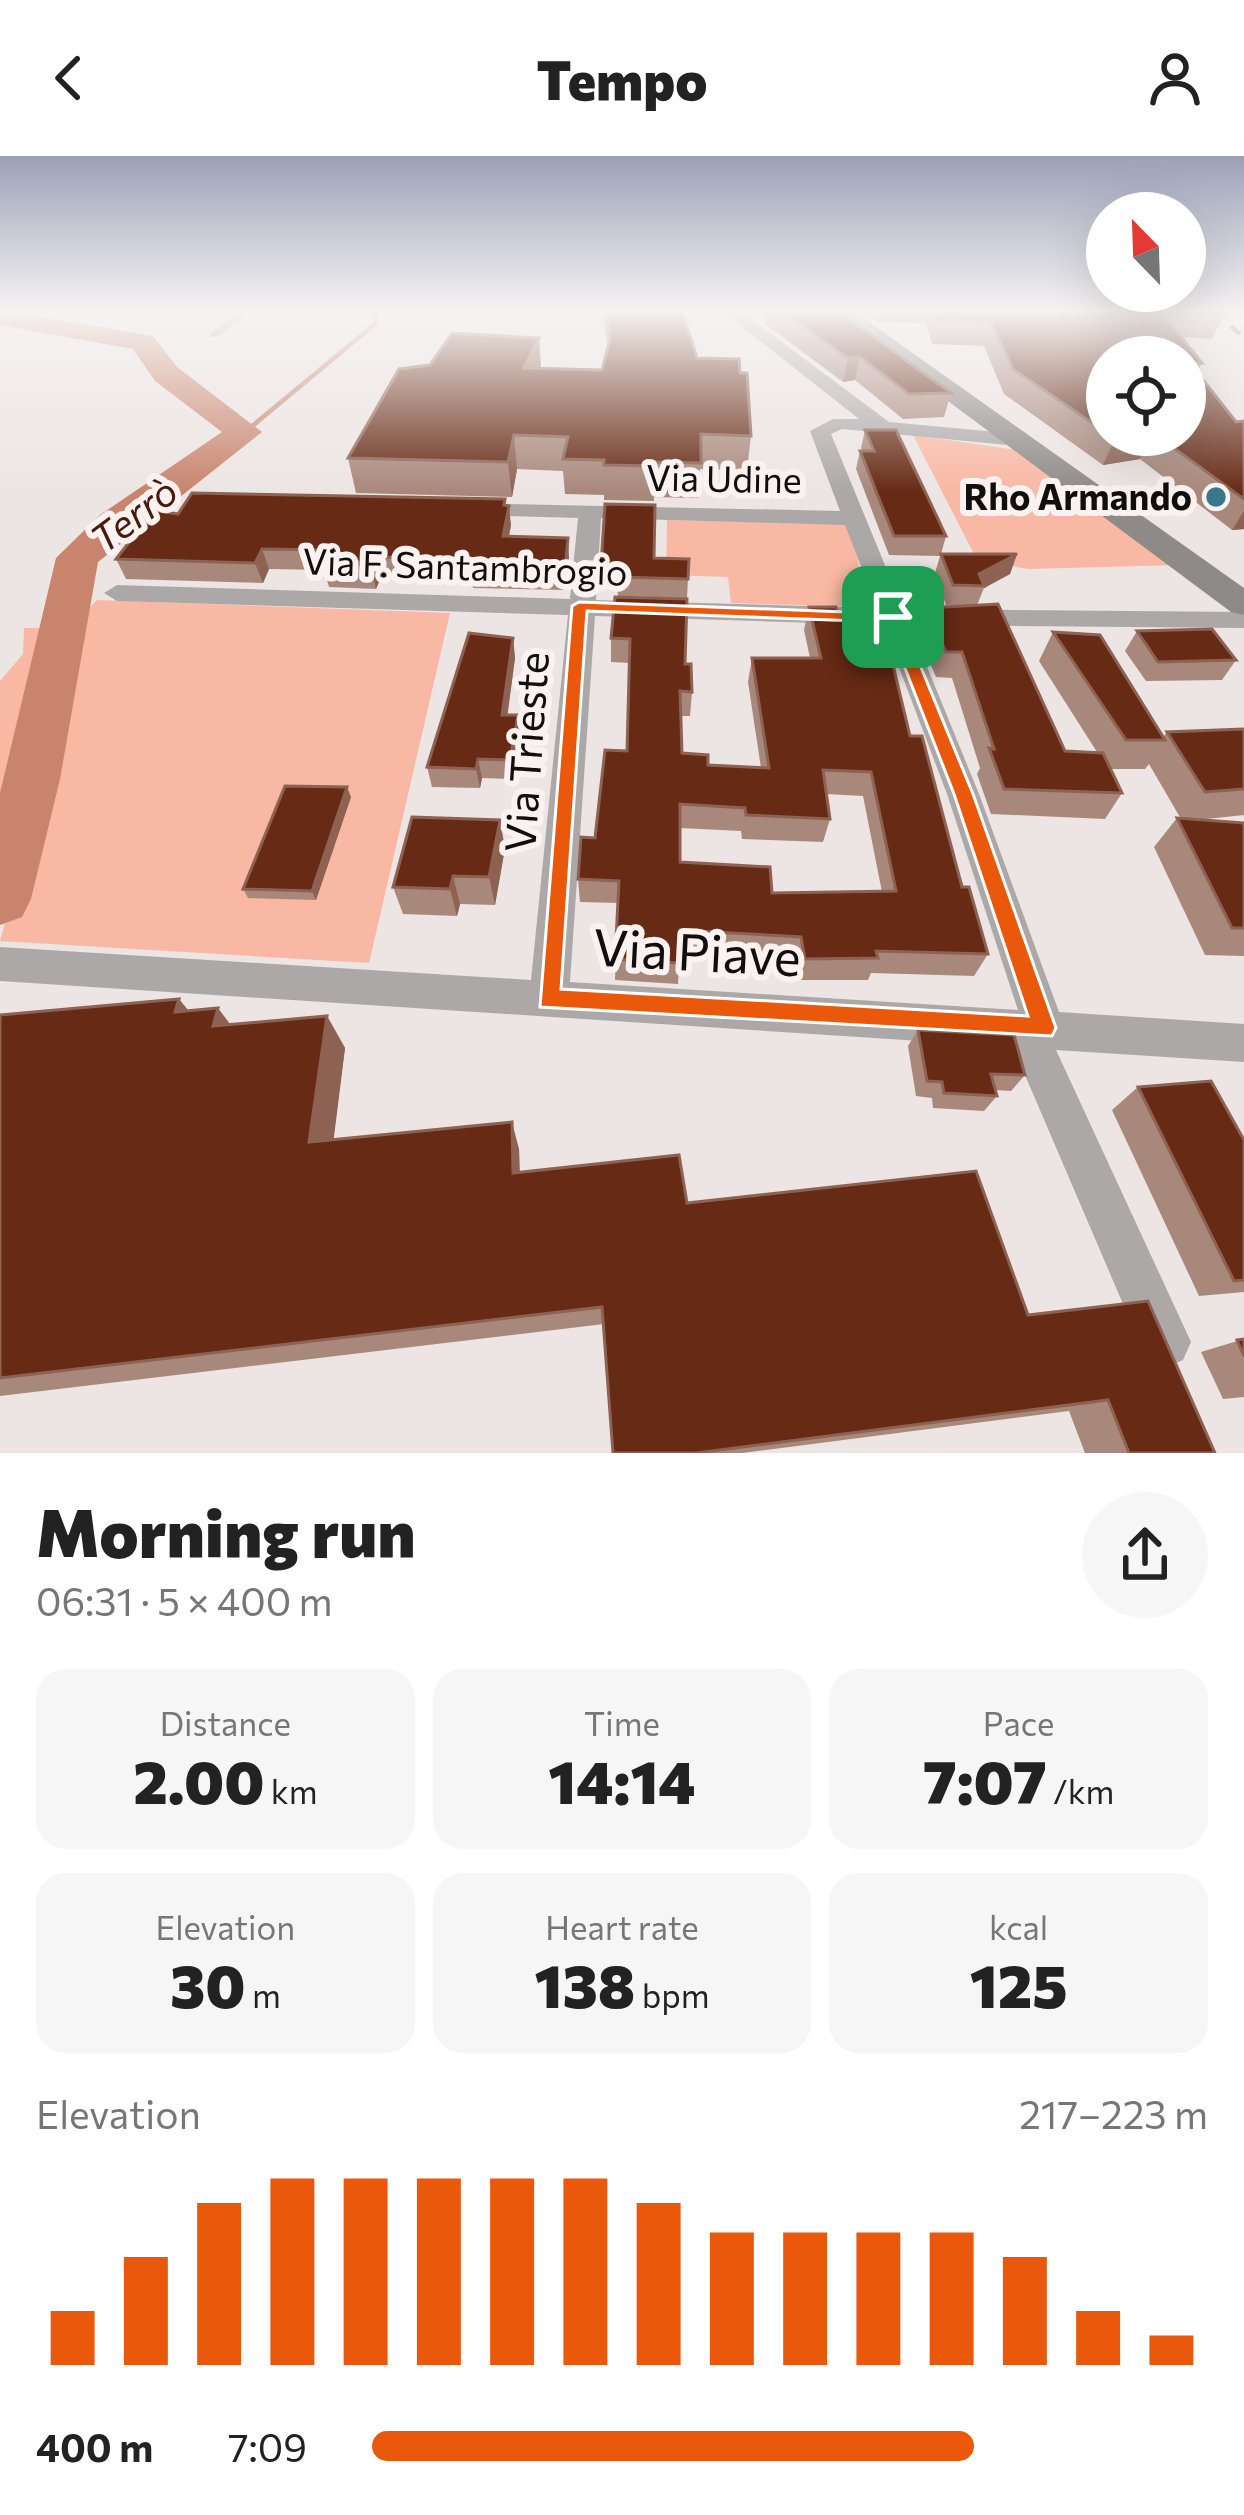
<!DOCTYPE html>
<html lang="en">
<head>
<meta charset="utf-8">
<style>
	:root { --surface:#fff; --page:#f6f6f6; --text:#222; --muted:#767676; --accent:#ea580c }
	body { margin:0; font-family:Commissioner,sans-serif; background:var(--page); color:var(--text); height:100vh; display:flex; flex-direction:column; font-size:45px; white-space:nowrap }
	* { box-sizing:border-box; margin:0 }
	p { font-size:39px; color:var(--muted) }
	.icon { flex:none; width:66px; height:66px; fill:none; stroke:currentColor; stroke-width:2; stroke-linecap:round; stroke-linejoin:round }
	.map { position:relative; height:1297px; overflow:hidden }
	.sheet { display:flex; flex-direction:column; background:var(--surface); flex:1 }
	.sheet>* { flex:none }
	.needle { width:78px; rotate:337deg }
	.fabs { position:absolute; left:1086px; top:36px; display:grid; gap:24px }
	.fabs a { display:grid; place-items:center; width:120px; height:120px; border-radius:50%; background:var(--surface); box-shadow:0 12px 48px #0002; font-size:60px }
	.pin { position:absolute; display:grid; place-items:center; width:102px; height:102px; color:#fff; margin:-51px; border-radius:24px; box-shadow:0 6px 18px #0006 }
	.round { display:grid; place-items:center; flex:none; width:126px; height:126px; border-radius:63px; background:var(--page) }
	.overview { display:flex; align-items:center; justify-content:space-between; height:204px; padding:0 36px }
	h1 { font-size:66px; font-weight:800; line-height:90px }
	.metrics { display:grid; grid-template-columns:repeat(3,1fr); gap:18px; height:204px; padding:12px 36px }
	.metrics div { display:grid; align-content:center; border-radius:30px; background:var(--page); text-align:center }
	.metrics b { font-size:60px; font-weight:800 }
	.metrics small { font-size:33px; font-weight:400 }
	.metrics p { font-size:33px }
	.chart { height:336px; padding:24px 36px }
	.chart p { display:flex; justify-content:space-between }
	.chart svg { width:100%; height:216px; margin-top:12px; stroke:var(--accent); stroke-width:6 }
	ul { padding:0 36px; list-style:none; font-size:39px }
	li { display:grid; grid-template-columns:192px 144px 1fr; align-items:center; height:90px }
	li i { height:30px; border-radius:15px; background:var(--accent) }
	header { display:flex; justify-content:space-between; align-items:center; height:156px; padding:0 36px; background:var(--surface); font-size:54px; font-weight:800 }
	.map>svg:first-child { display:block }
	.green { fill:#f9b8a3 }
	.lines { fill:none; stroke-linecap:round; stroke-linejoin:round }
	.stream { stroke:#c9846d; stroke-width:4.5 }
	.river { fill:#c9846d; fill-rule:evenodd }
	.lane { fill:#aba8a7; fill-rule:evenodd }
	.street { fill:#aba8a7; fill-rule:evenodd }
	.secondary { fill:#8e8a88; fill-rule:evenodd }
	.rail { stroke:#615d5c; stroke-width:4.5; stroke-dasharray:12 12; stroke-linecap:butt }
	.wall { fill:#a9887c; fill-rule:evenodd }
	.shaded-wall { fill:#8e6253 }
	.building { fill:#662a15; stroke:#8e6253; stroke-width:3; fill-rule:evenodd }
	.route { fill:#ea580c; stroke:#fff; stroke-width:3; fill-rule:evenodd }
	.poi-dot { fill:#37788b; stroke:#faf2f0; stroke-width:4.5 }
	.labels { text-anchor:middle; stroke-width:12; stroke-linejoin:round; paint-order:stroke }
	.far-street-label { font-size:36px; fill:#110f0e; stroke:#faf2f0 }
	.far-poi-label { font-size:36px; font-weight:bold; fill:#110f0e; stroke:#faf2f0; text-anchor:end }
	.far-water-label { font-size:39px; font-style:italic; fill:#471a0b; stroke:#faf2f0 }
	.street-label { font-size:42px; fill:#110f0e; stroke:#faf2f0 }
	.near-street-label { font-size:51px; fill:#110f0e; stroke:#faf2f0 }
</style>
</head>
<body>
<header><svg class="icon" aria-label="back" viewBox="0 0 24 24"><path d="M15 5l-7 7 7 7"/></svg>Tempo<svg class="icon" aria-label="person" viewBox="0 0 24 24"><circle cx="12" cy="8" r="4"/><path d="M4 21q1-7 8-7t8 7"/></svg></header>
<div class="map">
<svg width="1244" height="1297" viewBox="0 0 1244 1297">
	<rect width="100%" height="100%" fill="#ece5e3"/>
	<!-- green -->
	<g class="green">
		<path d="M913 279 1017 294 1179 409 1028 413 977 404Z"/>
		<path d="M667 364 849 368 869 451 731 447 728 421 666 419Z"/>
		<path d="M97 444 450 457 369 807 0 785 54 588C51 567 66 547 70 526L58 513C66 482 75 466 97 444Z"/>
		<path d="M24 472H53L30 601 0 708V525L23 498Z"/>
	</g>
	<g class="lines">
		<!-- stream -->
		<path class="stream" d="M245 276 375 168 376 154"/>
		<!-- river -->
		<path class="river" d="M0 154 153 180 177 211 262 276 98 406 60 623 31 743 22 761 0 769V637L56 402 100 359 222 276 155 225 133 193 0 169Z"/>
		<!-- lane -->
		<path class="lane" d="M242 154H252L217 181H211V177Z"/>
		<!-- street -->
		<path class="street" d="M721 154H739L889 266 1019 278 1029 284 1019 290 842 273 831 278 903 453 1244 456V472L910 469 979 638 1059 856 1244 868V906L1056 894 1191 1186 1183 1204 1165 1212 1147 1204 1013 891 0 825V791L531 824 568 459 117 445 104 437 117 429 570 443 578 362 467 359 456 352 459 347 840 355 810 275 833 263H859ZM601 362 845 369 877 452 596 444ZM595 460 883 469 947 638 1018 854 570 826Z"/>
		<!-- secondary -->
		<path class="secondary" d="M826 154H852L1244 432V459L1231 456Z"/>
		<!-- rail -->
		<path class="rail" d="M1213 154 1244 182"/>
	</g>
	<!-- wall -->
	<g class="wall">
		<path d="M602 154H682L697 202 740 217 751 280 747 314 700 313 698 342 654 341V345L604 344V339L565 338 563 315 517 313 512 341 356 337 348 302 430 209 539 182 541 212 602 214 608 193Z"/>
		<path d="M765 154H837L951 237 944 261 903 263 855 224 843 226 764 167Z"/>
		<path d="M860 154H1219L1224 159 1212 183 1182 181 1202 207 1197 217 1236 266 1244 265V373L1232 374 1140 303 1103 309 1004 238 984 190 932 188 926 167 877 166ZM1107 201 1185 279H1107Z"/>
		<path d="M865 274 946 380 941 398H1017L1010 418 984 432 977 449H946L935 417 940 400 889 399 856 313 860 295H862L861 292Z"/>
		<path d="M506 349 511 369 509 380 569 402 566 434 473 432 472 423 381 421 376 433 329 431 324 414 269 413 263 427 126 423 116 403 178 358Z"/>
		<path d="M654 402 689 403 687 442 618 440 617 429H601V409Z"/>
		<path d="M615 441 685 508 692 536 690 560H681L682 597 708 609 761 612 748 526 752 502H810L804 474 809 451 839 463 910 580 988 798 974 820 871 817 868 824H798L794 802 680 796 678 828 615 824 618 747 580 746 578 723 627 595 630 507 611 506V482ZM826 638 863 640 882 736 772 737 680 706V672L741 675 742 683 823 686 830 663Z"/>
		<path d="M927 452 1065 595 1097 596 1039 505 1053 476 1163 581 1167 576 1244 573V659L1197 664 1244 667V800L1205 799 1154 691 1177 662 1181 663 1149 608 1145 613H1111L1122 637 1105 663 991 658 977 618 980 612 952 522 936 521 918 478Z"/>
		<path d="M1137 475 1236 504 1222 524 1146 525 1125 495Z"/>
		<path d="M513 482 515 502 507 559 521 579 513 623 482 622 480 632 432 631 427 611Z"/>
		<path d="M351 641 316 744 248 742 243 733Z"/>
		<path d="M505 692 495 749 460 748 457 760 403 758 393 731Z"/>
		<path d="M179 843 188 855 231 869 327 860 345 892 333 984 519 993 520 1016 687 1047 1028 1159 1215 1297H1085L1069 1255 742 1297H613L604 1168 0 1240V859Z"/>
		<path d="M918 874 1025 919 1011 935 995 934 997 940 984 955 933 952 932 942 916 940 908 890Z"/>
		<path d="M1138 931 1244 984V1136L1199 1140 1112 954Z"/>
		<path d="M1244 1183V1241L1223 1243 1201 1196Z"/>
	</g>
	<!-- shaded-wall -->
	<g class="shaded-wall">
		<path d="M539 182 541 213 524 212Z"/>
		<path d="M860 201 855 224 843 226 848 202Z"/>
		<path d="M514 279 517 313 512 341 508 306Z"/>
		<path d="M1135 279H1151L1140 303 1103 309 1115 282Z"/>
		<path d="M505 343 507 360 509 350 511 369 505 400 503 380Z"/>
		<path d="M1244 355V373L1232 374Z"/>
		<path d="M568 382 569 402 566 434 565 414Z"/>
		<path d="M262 393 269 413 263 427 255 407Z"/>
		<path d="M1017 398 1010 418 984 432 979 418Z"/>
		<path d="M376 401 381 421 376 433 371 412Z"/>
		<path d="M513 482 515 502 505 578 502 559Z"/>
		<path d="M518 559 521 579 513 623 510 604Z"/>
		<path d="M478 603 482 622 480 632 476 613Z"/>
		<path d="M347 631 351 641 316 744 312 735Z"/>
		<path d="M500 664 505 692 495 749 489 721Z"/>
		<path d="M453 720 460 748 457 760 450 733Z"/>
		<path d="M179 843 206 876 175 856Z"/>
		<path d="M218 852 242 884 213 870Z"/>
		<path d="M327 860 345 892 330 1013 309 986Z"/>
		<path d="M512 966 519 993 520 1042 513 1017Z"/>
	</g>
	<!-- building -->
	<g class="building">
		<path d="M606 154H682L697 202 739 203 740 217H747L751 280 701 278V307L655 306V310L604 309V304L563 303 568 281 514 279 508 306 348 302 399 213 430 209 452 177 539 182 524 212 602 214 610 183Z"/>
		<path d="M780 154H837L951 237 909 238 860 201 848 202Z"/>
		<path d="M935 154H1219L1224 159 1161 156 1202 207 1189 206 1236 266 1244 265V343L1156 279H1185V201H1107V277L1013 213 991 166 938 164Z"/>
		<path d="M865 274H896L946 380H894L860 295H874Z"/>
		<path d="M192 337 505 343 504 349 509 350 503 380 568 382 565 414 470 411 472 403 376 401 371 412 323 411 331 394 262 393 255 407 116 403 154 354 178 358Z"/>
		<path d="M605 348 655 349 654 402 689 403 688 423 618 421 617 409H601Z"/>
		<path d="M941 398H1017L979 418 984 430 953 429Z"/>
		<path d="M615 441 687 443 685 508H691L692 536 680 535 682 597 708 599V609L769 612 752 502H821L809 451H836L839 463H882L910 580H922L962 731H969L988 798 876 795 878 802 805 803 801 781 680 774V807L615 803 619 725 578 723 581 681 595 682 605 594 627 595 630 483 611 482ZM823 614 871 616 896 735 772 737 770 711 680 706V648L745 652 746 659 830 663Z"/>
		<path d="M998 448 1065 595 1103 597 1122 637 1004 633 989 592 994 593 962 496H946L927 452Z"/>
		<path d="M1212 473 1236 504 1158 506 1137 475Z"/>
		<path d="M1053 476 1100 479 1165 584H1126Z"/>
		<path d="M469 477 513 482 502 559H518L510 604 478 603 476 613 427 611Z"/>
		<path d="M1244 573V633L1205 636 1167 576Z"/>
		<path d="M285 630 347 631 312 735 243 733Z"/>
		<path d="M412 661 500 664 489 721 453 720 450 733 393 731Z"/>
		<path d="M1177 662 1244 667V772H1232Z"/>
		<path d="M179 843 175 856 218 852 213 870 327 860 309 986 512 966 513 1017 679 999 687 1047 976 1015 1028 1159 1148 1145 1215 1297H1129L1108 1244 696 1297H613L602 1151 0 1222V859Z"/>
		<path d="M918 874 1014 879 1025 919 991 918 997 940 944 937 942 926 927 925Z"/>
		<path d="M1211 925 1244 984V1124L1234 1125 1138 931Z"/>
		<path d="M1244 1183V1200L1237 1184Z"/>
	</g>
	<!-- sky -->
	<linearGradient id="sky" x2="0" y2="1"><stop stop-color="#9ba1b7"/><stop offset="0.46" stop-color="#f6f3f2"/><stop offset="1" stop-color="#f6f3f2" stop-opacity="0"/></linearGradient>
	<rect width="1244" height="336" fill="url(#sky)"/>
	<!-- route -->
	<path class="route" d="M579 446 899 458 973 638 1056 872 1052 880 540 851 572 450ZM587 455 887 466 954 638 1028 860 561 833Z"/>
	<!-- markers -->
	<circle class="poi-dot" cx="1216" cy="341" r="12"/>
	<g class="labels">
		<!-- far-street labels -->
		<g class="far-street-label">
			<text transform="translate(724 323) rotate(1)" y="13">Via Udine</text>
			<text transform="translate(465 411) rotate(2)" y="13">Via F. Santambrogio</text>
		</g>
		<!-- far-poi labels -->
		<g class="far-poi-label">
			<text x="1192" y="354">Rho Armando</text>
		</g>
		<!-- far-water labels -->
		<g class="far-water-label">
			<text transform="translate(134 359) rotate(-37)" y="14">Terrò</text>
		</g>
		<!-- street labels -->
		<g class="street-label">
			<text transform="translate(527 596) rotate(-86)" y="15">Via Trieste</text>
		</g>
		<!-- near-street labels -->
		<g class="near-street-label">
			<text transform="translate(697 797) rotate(3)" y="18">Via Piave</text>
		</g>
	</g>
</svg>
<div class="fabs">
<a><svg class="needle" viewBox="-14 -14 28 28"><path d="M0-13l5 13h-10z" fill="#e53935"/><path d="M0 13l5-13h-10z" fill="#767676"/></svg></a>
<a><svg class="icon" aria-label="locate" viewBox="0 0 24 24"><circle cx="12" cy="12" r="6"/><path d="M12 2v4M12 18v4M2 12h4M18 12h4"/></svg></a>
</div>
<div class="pin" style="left:893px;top:461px;background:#1e9e55"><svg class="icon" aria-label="arrive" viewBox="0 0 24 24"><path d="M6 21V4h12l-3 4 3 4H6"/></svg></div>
</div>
<section class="sheet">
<div class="overview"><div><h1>Morning run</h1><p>06:31 · 5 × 400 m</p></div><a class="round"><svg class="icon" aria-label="share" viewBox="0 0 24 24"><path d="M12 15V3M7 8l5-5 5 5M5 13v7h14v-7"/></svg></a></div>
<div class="metrics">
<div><p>Distance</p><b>2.00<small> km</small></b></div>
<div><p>Time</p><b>14:14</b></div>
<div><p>Pace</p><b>7:07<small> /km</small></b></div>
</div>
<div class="metrics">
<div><p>Elevation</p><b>30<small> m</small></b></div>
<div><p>Heart rate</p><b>138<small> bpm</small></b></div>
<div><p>kcal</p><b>125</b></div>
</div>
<div class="chart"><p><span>Elevation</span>217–223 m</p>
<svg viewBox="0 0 160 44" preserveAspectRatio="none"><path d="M5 44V33M15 44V22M25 44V11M35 44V6M45 44V6M55 44V6M65 44V6M75 44V6M85 44V11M95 44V17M105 44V17M115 44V17M125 44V17M135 44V22M145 44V33M155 44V38"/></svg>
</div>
<ul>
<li><b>400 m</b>7:09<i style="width:72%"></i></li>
</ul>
</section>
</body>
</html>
